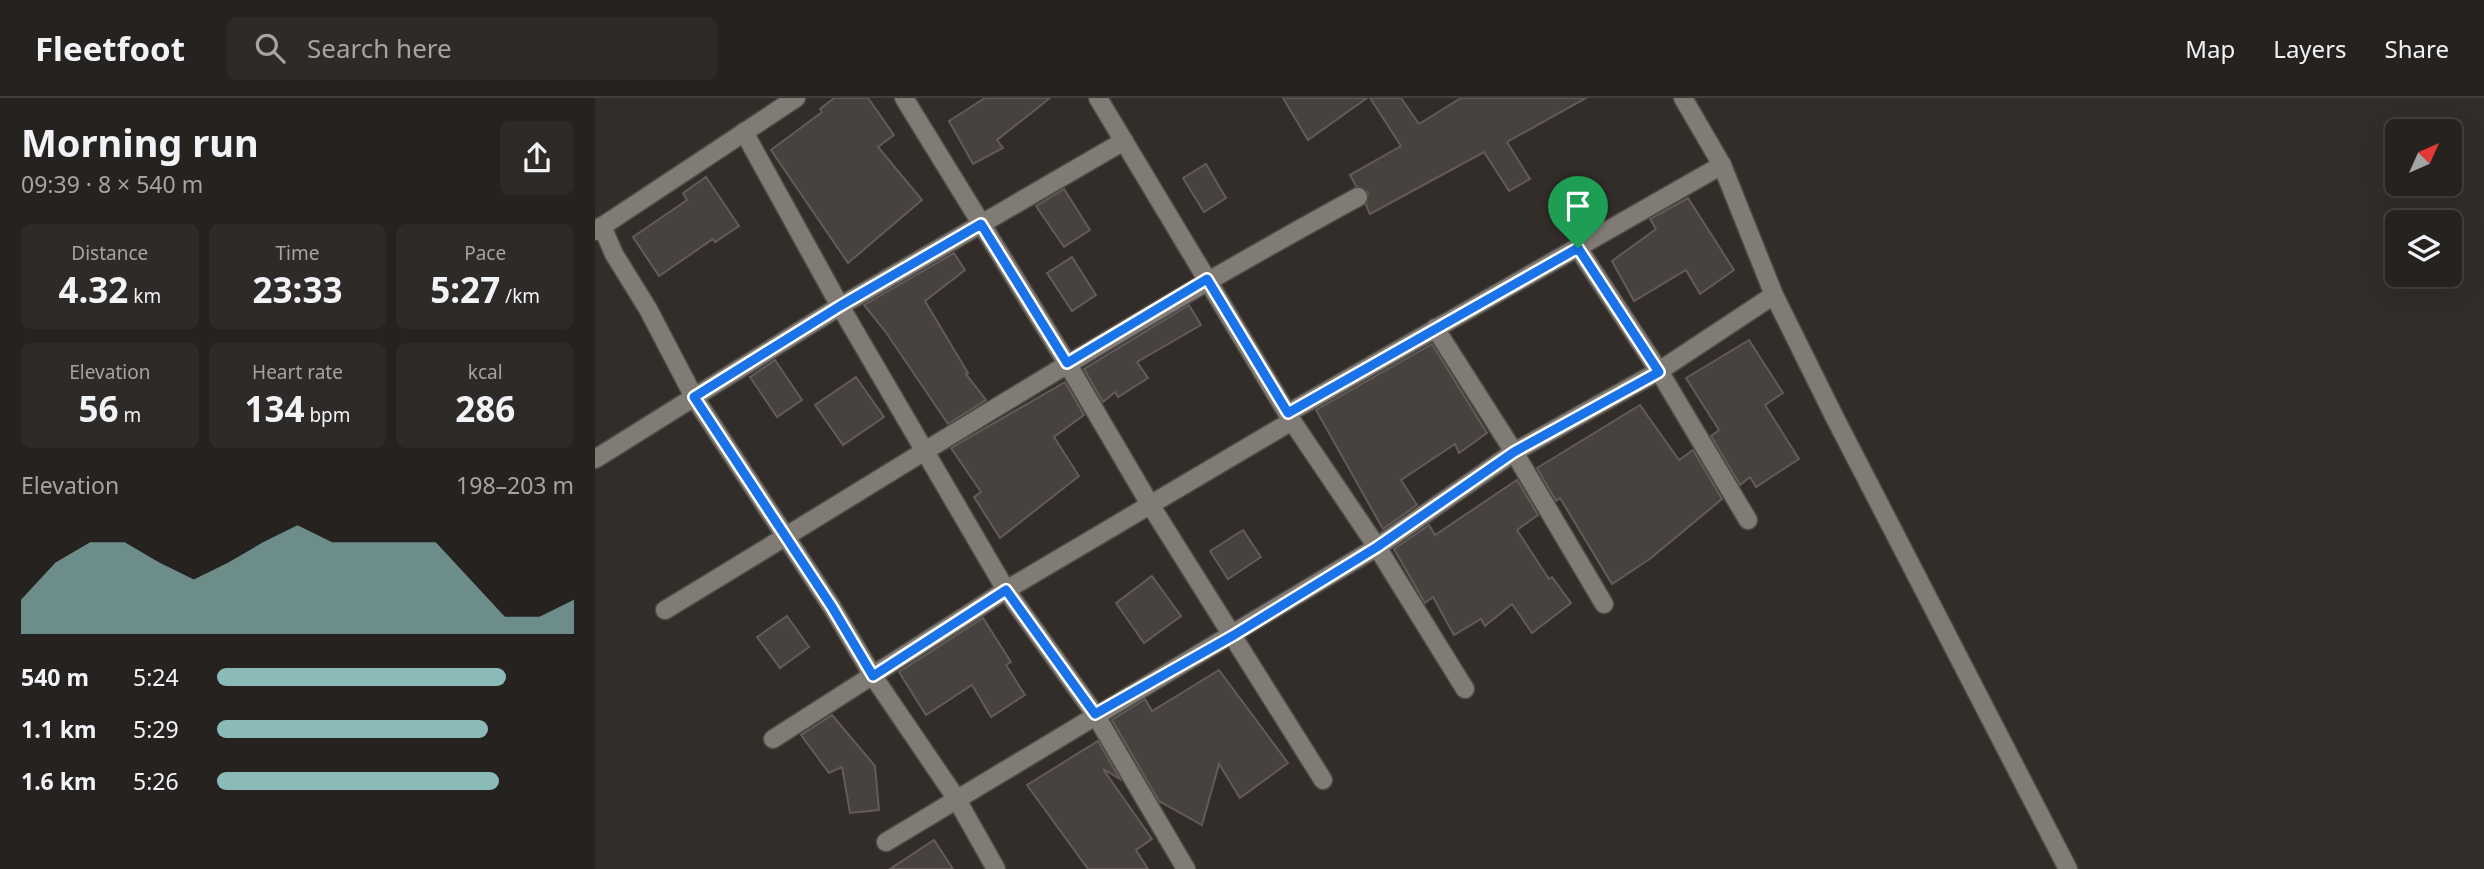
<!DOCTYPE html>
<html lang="en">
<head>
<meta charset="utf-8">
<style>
	:root { --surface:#26221f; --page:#2e2a28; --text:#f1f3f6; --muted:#a4a4a4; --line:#423f3d; --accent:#8bbbb9 }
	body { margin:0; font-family:"Noto Sans",sans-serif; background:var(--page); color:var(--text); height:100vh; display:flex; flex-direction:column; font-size:26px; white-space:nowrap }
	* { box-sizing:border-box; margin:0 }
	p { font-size:23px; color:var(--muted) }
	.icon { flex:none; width:38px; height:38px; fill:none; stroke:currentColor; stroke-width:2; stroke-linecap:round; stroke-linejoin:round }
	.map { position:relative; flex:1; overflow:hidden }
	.side { display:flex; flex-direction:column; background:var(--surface); width:595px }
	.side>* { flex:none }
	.needle { width:46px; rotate:45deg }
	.controls { position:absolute; left:1790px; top:21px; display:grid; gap:14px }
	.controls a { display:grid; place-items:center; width:77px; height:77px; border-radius:10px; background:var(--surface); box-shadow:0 7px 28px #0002,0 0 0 2px var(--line); font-size:35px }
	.pin { position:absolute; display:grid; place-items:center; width:60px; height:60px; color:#fff; margin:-72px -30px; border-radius:50% 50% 50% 0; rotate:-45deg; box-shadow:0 0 7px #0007 }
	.pin .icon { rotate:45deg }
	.round { display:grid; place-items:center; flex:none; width:74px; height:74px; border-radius:10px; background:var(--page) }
	.head { display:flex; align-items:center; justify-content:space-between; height:119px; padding:0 21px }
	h1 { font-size:38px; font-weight:700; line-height:52px }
	.figures { display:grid; grid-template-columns:repeat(3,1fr); gap:10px; height:119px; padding:7px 21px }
	.figures div { display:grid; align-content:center; border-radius:10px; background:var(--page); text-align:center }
	.figures b { font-size:35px; font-weight:700 }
	.figures small { font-size:19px; font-weight:400 }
	.figures p { font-size:19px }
	.chart { height:196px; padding:14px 21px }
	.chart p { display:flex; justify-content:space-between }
	.chart svg { width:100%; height:126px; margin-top:7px; fill:var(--accent); opacity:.7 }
	ul { padding:0 21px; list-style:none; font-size:23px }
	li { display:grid; grid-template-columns:112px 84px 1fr; align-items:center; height:52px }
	li i { height:18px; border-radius:9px; background:var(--accent) }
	header { display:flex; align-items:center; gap:42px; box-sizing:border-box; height:98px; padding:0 35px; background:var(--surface); border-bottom:2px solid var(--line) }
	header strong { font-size:33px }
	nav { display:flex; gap:38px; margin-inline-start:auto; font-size:24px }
	.search { width:490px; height:63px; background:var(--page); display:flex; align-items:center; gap:18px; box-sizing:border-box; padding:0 24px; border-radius:10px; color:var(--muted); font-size:26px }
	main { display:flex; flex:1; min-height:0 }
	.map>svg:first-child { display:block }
	.building { fill:#48423e; stroke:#625b58; stroke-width:2 }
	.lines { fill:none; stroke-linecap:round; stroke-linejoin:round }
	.minor-casing { stroke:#4d4945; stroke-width:21 }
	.minor { stroke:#817b76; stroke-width:18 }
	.route-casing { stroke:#fff; stroke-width:14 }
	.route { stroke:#1a73e8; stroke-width:9 }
</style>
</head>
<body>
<header>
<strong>Fleetfoot</strong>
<div class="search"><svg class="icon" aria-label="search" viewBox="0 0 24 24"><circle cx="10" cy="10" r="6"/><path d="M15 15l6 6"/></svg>Search here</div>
<nav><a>Map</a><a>Layers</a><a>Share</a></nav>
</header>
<main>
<section class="side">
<div class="head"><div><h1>Morning run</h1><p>09:39 · 8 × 540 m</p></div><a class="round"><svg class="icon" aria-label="share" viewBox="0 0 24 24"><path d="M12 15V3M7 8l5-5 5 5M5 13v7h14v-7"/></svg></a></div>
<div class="figures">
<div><p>Distance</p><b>4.32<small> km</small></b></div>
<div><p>Time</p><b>23:33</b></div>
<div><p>Pace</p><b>5:27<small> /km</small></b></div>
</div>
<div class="figures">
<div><p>Elevation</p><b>56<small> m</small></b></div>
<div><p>Heart rate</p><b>134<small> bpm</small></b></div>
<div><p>kcal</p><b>286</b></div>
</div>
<div class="chart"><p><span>Elevation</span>198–203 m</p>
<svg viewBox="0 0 160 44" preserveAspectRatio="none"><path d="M0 44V32L10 19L20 12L30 12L40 19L50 25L60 19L70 12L80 6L90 12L100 12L110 12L120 12L130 25L140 38L150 38L160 32V44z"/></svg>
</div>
<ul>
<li><b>540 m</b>5:24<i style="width:81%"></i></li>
<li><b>1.1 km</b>5:29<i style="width:76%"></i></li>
<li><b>1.6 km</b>5:26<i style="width:79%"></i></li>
</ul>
</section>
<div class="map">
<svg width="1889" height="771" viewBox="0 0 1889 771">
	<rect width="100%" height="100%" fill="#322d29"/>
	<!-- building -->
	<g class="building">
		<path d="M239 0H273L299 37 283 49 327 102 253 165 176 52 227 14 225 11Z"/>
		<path d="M390 0H455L402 42 408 50 378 66 354 23Z"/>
		<path d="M688 0H772L713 42Z"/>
		<path d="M775 0H806L824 26 866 0H991L912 44 935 81 914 93 889 54 775 116 771 107 773 94 761 88 755 77 806 48Z"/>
		<path d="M611 66 631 100 609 114 588 80Z"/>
		<path d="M111 79 144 128 120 144 118 141 64 178 38 139 92 102 88 95Z"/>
		<path d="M469 91 495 132 469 149 441 108Z"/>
		<path d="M1093 100 1139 172 1105 196 1091 172 1039 203 1017 163 1061 131 1055 121Z"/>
		<path d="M359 155 370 172 330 203 373 275 371 276 391 302 353 326 290 233 269 207Z"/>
		<path d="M477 159 501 197 477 213 452 175Z"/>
		<path d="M594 207 606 227 542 264 553 280 523 299 520 294 508 304 489 271Z"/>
		<path d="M1154 242 1188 295 1170 307 1204 361 1161 389 1155 379 1145 387 1116 338 1124 332 1091 280Z"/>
		<path d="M837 246 892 335 864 355 860 346 806 382 822 407 788 431 721 312Z"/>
		<path d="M180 262 207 302 182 319 155 279Z"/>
		<path d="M261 279 289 319 248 347 220 307Z"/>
		<path d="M470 284 489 317 459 339 484 378 405 440 379 399 386 394 356 350Z"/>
		<path d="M1045 307 1084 362 1098 352 1127 401 1056 460 1017 486 965 400 961 403 942 370Z"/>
		<path d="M922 382 943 417 922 432 954 481 957 479 976 505 937 535 917 506 890 528 886 521 859 537 838 499 830 505 799 451 834 427 840 437Z"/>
		<path d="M648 432 666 459 633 481 615 453Z"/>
		<path d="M557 478 586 518 549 545 521 505Z"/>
		<path d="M192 518 214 549 185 570 162 539Z"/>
		<path d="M388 520 416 564 411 567 430 597 396 619 377 587 331 617 304 574Z"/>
		<path d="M624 572 693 665 645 700 624 666 607 727 564 703 517 622 550 601 557 613Z"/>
		<path d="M237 617 280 668 284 712 255 715 247 669 234 675 206 637Z"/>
		<path d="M503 643 525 681 508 671 557 741 541 752 553 771H493L432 687Z"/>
		<path d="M339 742 358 771H295Z"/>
	</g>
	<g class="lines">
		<!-- minor casing -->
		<g class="minor-casing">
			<g id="minor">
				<path d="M309 0 472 265 556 408 728 682"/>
				<path d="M503 0 697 323 782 449 870 591"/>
				<path d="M1088 0 1127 67 1179 197 1240 320 1473 771"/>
				<path d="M149 34 245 208 411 492 500 616 591 771"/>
				<path d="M7 128 19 156 53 211 99 299 237 509 278 578 361 700 401 771"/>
				<path d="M0 133 201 0"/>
				<path d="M983 150 1064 273 1153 422"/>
				<path d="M840 230 919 354 1009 506"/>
				<path d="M693 315 1127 67"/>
				<path d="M0 361 245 208 529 43"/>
				<path d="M70 512C300 373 526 228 763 99"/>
				<path d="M178 641 411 492 697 323"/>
				<path d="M291 744 782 449 919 354 1064 273 1179 197"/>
			</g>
		</g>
		<!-- minor -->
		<use href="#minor" class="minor"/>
	</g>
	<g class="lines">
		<!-- route casing -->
		<g class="route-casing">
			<path id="route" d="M386 126 472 265 612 181 693 315 983 150 1064 274 919 354 782 449 639 537 500 616 411 492 278 578 237 509 99 299 245 208Z"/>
		</g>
		<!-- route -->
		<use href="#route" class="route"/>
	</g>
</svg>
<div class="controls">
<a><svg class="needle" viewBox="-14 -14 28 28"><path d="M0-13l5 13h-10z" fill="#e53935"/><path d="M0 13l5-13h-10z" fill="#a4a4a4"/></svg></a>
<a><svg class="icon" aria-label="layers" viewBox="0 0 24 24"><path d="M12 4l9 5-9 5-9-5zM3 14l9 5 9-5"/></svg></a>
</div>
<div class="pin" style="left:983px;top:150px;background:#1e9e55"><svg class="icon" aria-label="arrive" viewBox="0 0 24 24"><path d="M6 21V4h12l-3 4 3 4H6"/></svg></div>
</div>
</main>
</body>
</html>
